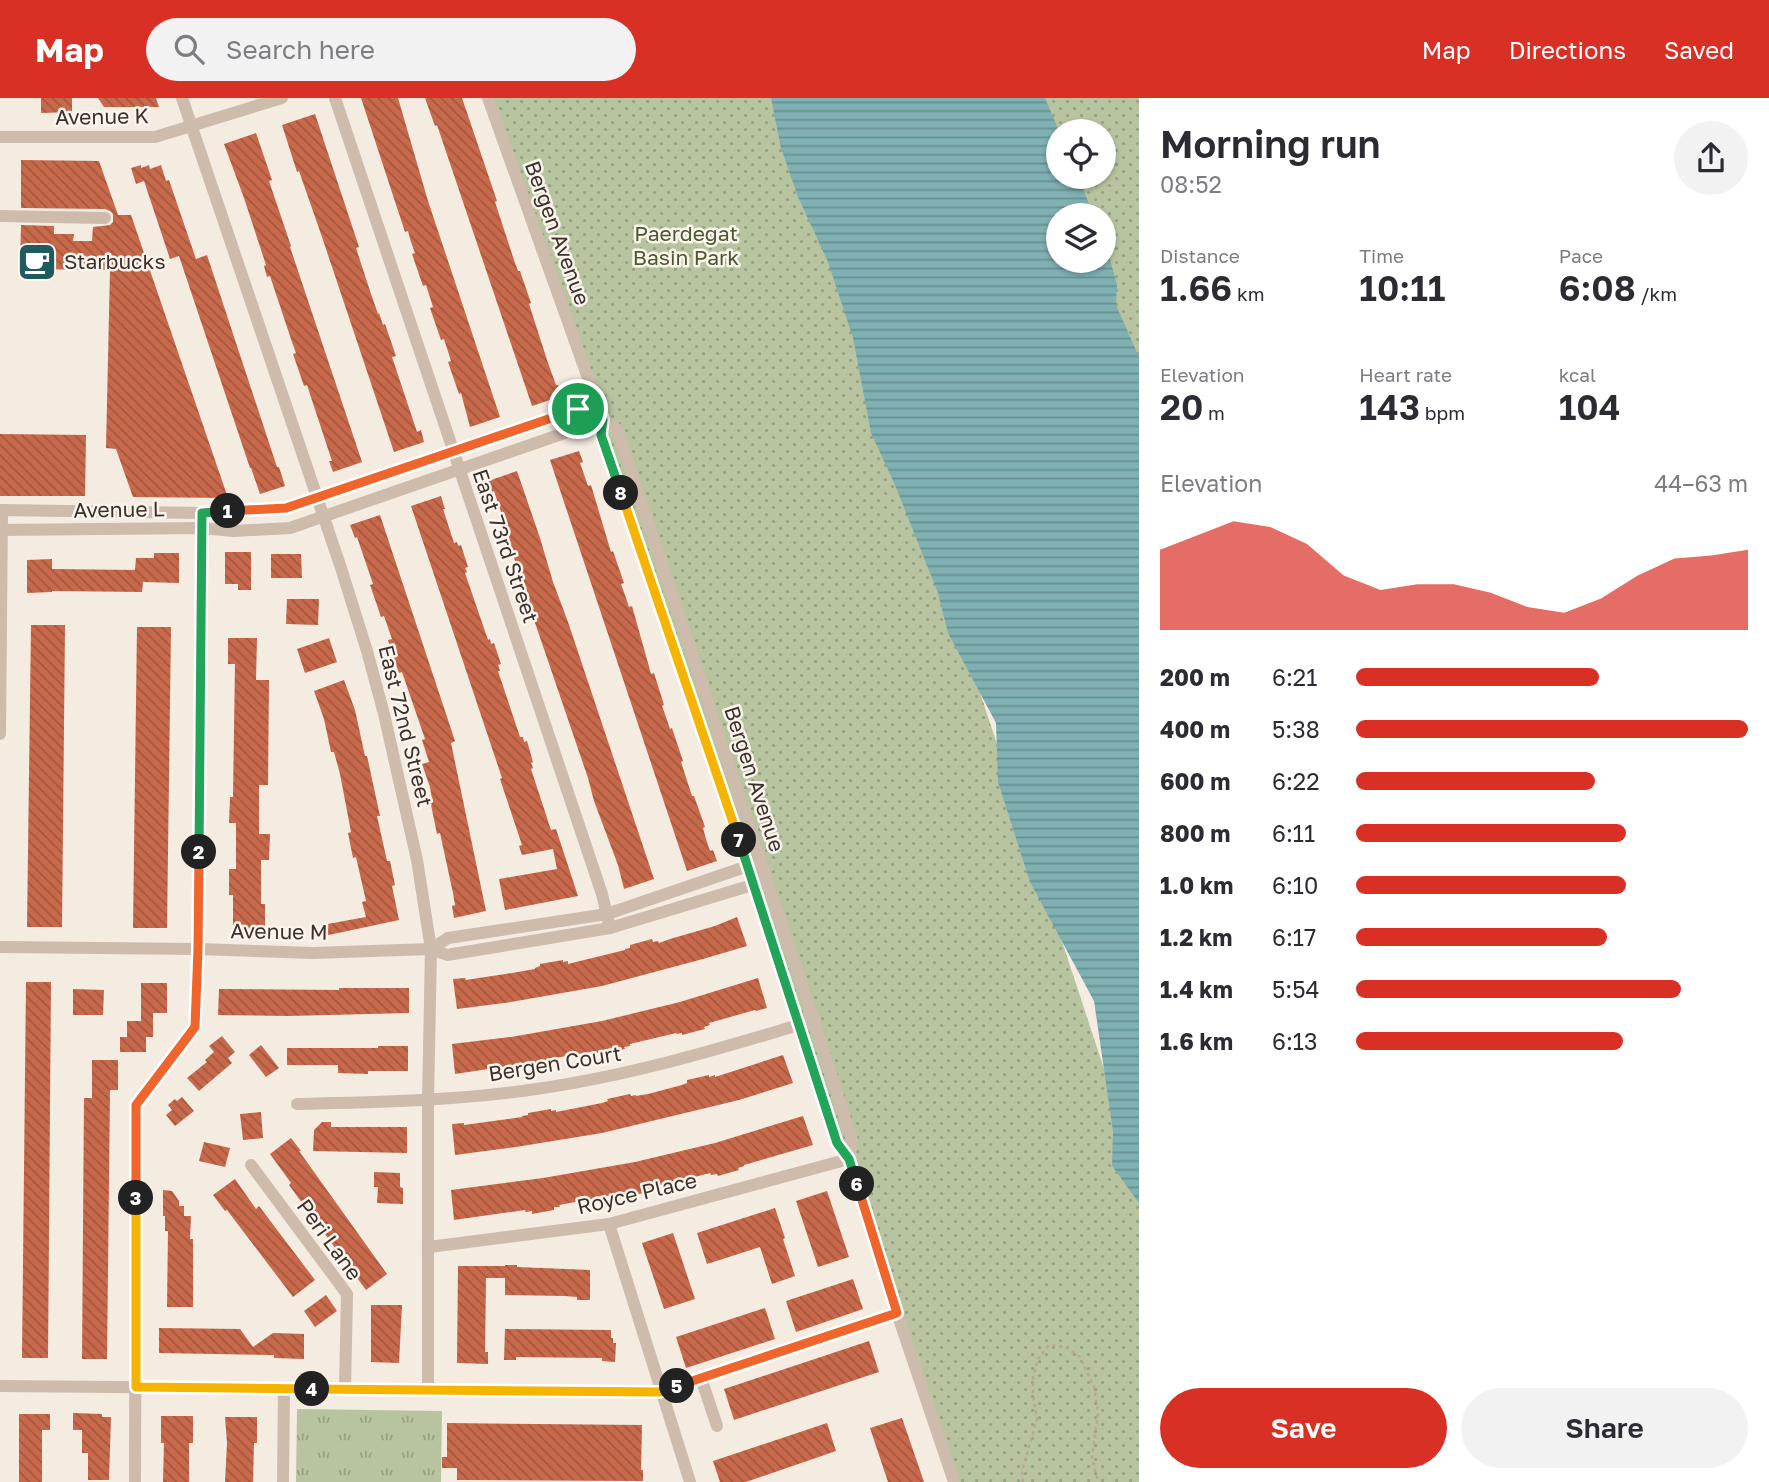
<!DOCTYPE html>
<html lang="en">
<head>
<meta charset="utf-8">
<style>
	:root { --surface:#fff; --page:#f2f2f3; --text:#2b2b33; --muted:#7c7c81; --accent:#d93025 }
	body { margin:0; font-family:"Golos Text",sans-serif; background:var(--page); color:var(--text); height:100vh; display:flex; flex-direction:column; font-size:26px; white-space:nowrap }
	* { box-sizing:border-box; margin:0 }
	p { font-size:23px; color:var(--muted) }
	.icon { flex:none; width:38px; height:38px; fill:none; stroke:currentColor; stroke-width:2; stroke-linecap:round; stroke-linejoin:round }
	.map { position:relative; flex:1; overflow:hidden }
	.panel { display:flex; flex-direction:column; background:var(--surface); width:630px }
	.panel>* { flex:none }
	.fabs { position:absolute; left:1046px; top:21px; display:grid; gap:14px }
	.fabs a { display:grid; place-items:center; width:70px; height:70px; border-radius:50%; background:var(--surface); box-shadow:0 2px 5px #0004; font-size:35px }
	.pin { position:absolute; display:grid; place-items:center; width:60px; height:60px; color:#fff; margin:-30px; border:4px solid #fff; border-radius:50%; box-shadow:0 2px 7px #0007 }
	.km { position:absolute; width:35px; height:35px; margin:-18px; border-radius:50%; background:#222; color:#fff; font-size:19px; line-height:35px; text-align:center }
	.round { display:grid; place-items:center; flex:none; width:74px; height:74px; border-radius:37px; background:var(--page) }
	.overview { display:flex; align-items:center; justify-content:space-between; height:119px; padding:0 21px }
	h1 { font-size:38px; font-weight:600; line-height:52px }
	.stats { display:grid; grid-template-columns:repeat(3,1fr); gap:10px; height:119px; padding:7px 21px }
	.stats div { display:grid; align-content:center }
	.stats b { font-size:35px; font-weight:600 }
	.stats small { font-size:19px; font-weight:400 }
	.stats p { font-size:19px }
	.chart { height:196px; padding:14px 21px }
	.chart p { display:flex; justify-content:space-between }
	.chart svg { width:100%; height:126px; margin-top:7px; fill:var(--accent); opacity:.7 }
	.primary-button { display:flex; gap:14px; margin-top:auto; padding:14px 21px }
	.primary-button a { flex:1; height:80px; border-radius:42px; background:var(--accent); color:#fff; font-size:28px; font-weight:600; line-height:80px; text-align:center }
	.primary-button a+a { background:var(--page); color:var(--text) }
	ul { padding:0 21px; list-style:none; font-size:23px }
	li { display:grid; grid-template-columns:112px 84px 1fr; align-items:center; height:52px }
	li i { height:18px; border-radius:9px; background:var(--accent) }
	header { display:flex; align-items:center; gap:42px; box-sizing:border-box; height:98px; padding:0 35px; background:var(--accent); color:#fff }
	header strong { font-size:33px }
	nav { display:flex; gap:38px; margin-inline-start:auto; font-size:24px }
	.search { width:490px; height:63px; background:var(--page); display:flex; align-items:center; gap:18px; box-sizing:border-box; padding:0 24px; border-radius:38px; color:var(--muted); font-size:26px }
	main { display:flex; flex:1; min-height:0 }
	.map>svg:first-child { display:block }
	.grass { fill:url(#grass-tufts) }
	.park { fill:url(#park-dots) }
	.water { fill:url(#water-rules) }
	.building { fill:url(#building-back-hatch) }
	.lines { fill:none; stroke-linecap:round; stroke-linejoin:round }
	.path { stroke:#b9a596; stroke-width:2.5; stroke-dasharray:3.5 3.5; stroke-linecap:butt }
	.minor { stroke:#cdbbac; stroke-width:12 }
	.split-1-casing { stroke:#fff; stroke-width:14 }
	.split-2-casing { stroke:#fff; stroke-width:14 }
	.split-3-casing { stroke:#fff; stroke-width:14 }
	.split-4-casing { stroke:#fff; stroke-width:14 }
	.split-5-casing { stroke:#fff; stroke-width:14 }
	.split-6-casing { stroke:#fff; stroke-width:14 }
	.split-7-casing { stroke:#fff; stroke-width:14 }
	.split-8-casing { stroke:#fff; stroke-width:14 }
	.split-9-casing { stroke:#fff; stroke-width:14 }
	.split-1 { stroke:#f0652b; stroke-width:9 }
	.split-2 { stroke:#22a559; stroke-width:9 }
	.split-3 { stroke:#f0652b; stroke-width:9 }
	.split-4 { stroke:#f5b400; stroke-width:9 }
	.split-5 { stroke:#f5b400; stroke-width:9 }
	.split-6 { stroke:#f0652b; stroke-width:9 }
	.split-7 { stroke:#22a559; stroke-width:9 }
	.split-8 { stroke:#f5b400; stroke-width:9 }
	.split-9 { stroke:#22a559; stroke-width:9 }
	.labels { text-anchor:middle; stroke-width:5; stroke-linejoin:round; paint-order:stroke }
	.street-label { font-size:21px; fill:#3b302b; stroke:#fbf5ee }
	.park-label { font-size:21px; fill:#4a5a2e; stroke:#fbf5ee }
	.poi-label { font-size:21px; fill:#3b302b; stroke:#fbf5ee; text-anchor:start }
</style>
</head>
<body>
<header>
<strong>Map</strong>
<div class="search"><svg class="icon" aria-label="search" viewBox="0 0 24 24"><circle cx="10" cy="10" r="6"/><path d="M15 15l6 6"/></svg>Search here</div>
<nav><a>Map</a><a>Directions</a><a>Saved</a></nav>
</header>
<main>
<div class="map">
<svg width="1139" height="1384" viewBox="0 0 1139 1384">
	<defs>
		<pattern id="grass-tufts" width="24" height="20" patternUnits="userSpaceOnUse" patternTransform="scale(1.75)"><rect width="24" height="20" fill="#b8c4a0"/><path d="M3 7l-1-3M5 7V3M7 7l1-3M15 17l-1-3M17 17v-4M19 17l1-3" fill="none" stroke="#97a083"/></pattern>
		<pattern id="park-dots" width="8" height="8" patternUnits="userSpaceOnUse" patternTransform="scale(1.75)"><rect width="8" height="8" fill="#b8c4a0"/><path d="M2 2h.1M6 6h.1" fill="none" stroke="#97a083" stroke-width="1.8" stroke-linecap="round"/></pattern>
		<pattern id="water-rules" width="6" height="5" patternUnits="userSpaceOnUse" patternTransform="scale(1.75)"><rect width="6" height="5" fill="#7fb0b2"/><path d="M0 2.5h6" fill="none" stroke="#699091"/></pattern>
		<pattern id="building-back-hatch" width="6" height="6" patternUnits="userSpaceOnUse" patternTransform="scale(1.75)"><rect width="6" height="6" fill="#c8694b"/><path d="M-1 5l2 2M0 0l6 6M5-1l2 2" fill="none" stroke="#a4573f"/></pattern>
	</defs>
	<rect width="100%" height="100%" fill="#f4ebe1"/>
	<!-- grass -->
	<path class="grass" d="M297 1311 442 1313 441 1384H296Z"/>
	<!-- park -->
	<g class="park">
		<path d="M488 0H784L1139 1077V1384H954Z"/>
		<path d="M1043 0H1139V291L1097 163H1104V117H1082L1069 79H1104V33H1059Z"/>
	</g>
	<!-- water -->
	<path class="water" d="M771 0H1045L1059 33V79H1079L1089 106 1091 117H1059V163H1104V152L1110 161 1117 187 1116 207 1139 259V1105L1112 1068 1113 1033 1094 903 1030 784 998 684 996 625 948 535 938 495 895 387 871 335 853 240 828 164 798 99 781 50Z"/>
	<!-- building -->
	<g class="building">
		<path d="M41 0H72V14L41 15Z"/>
		<path d="M98 0H156L159 9H104Z"/>
		<path d="M361 0H398L428 103 500 319 470 329 461 295 459 296 448 264 451 263 444 241 441 242 430 210 433 209 426 187 423 188 412 156 415 155 411 144 408 133 405 134Z"/>
		<path d="M425 0H462L497 103 495 104 514 162 518 173H520L531 205 529 206 548 265 556 287H558L562 298 532 308 437 27 435 28Z"/>
		<path d="M315 16 359 149 356 150 370 193 378 216 379 215 383 227 385 226 396 258 392 259 417 334 421 332 424 344 394 354 322 139 299 73 297 74 282 27Z"/>
		<path d="M256 35 272 82 269 83 291 148 290 149 362 364 333 374 329 363H332L328 351 307 287 304 288 293 256 296 255 292 244 270 178 267 179 264 168 266 167 244 100 224 46Z"/>
		<path d="M21 62 99 63 118 117H131L228 400 133 399 116 351 106 350 110 172 20 171 21 127 54 128V136H74L73 143H92L93 129 110 127 113 124V116L110 113 105 111 21 110Z"/>
		<path d="M141 67V70L149 67 150 71 161 67 166 83 169 82 196 161 207 157 277 369H279L285 388 260 396 251 370H250L179 158 170 161 144 83 136 86 131 70Z"/>
		<path d="M0 336 86 337 85 398H0Z"/>
		<path d="M579 353 583 364 580 365 588 388 591 387 611 454 613 453 624 485 621 486 625 497 629 509 632 508 648 565 651 576 654 575 664 607 662 608 666 619 670 631 672 630 683 663 681 664 692 698H694L705 729 703 730 706 741 710 753 713 752 717 763 687 773 550 362Z"/>
		<path d="M517 373 540 440 553 484 568 524 654 781 624 791 618 767 594 703 588 680 532 516 534 515 530 504 519 471H518L514 460 505 426 494 393 492 394 488 383Z"/>
		<path d="M441 398 445 411H443L454 445 457 444 458 448 461 447 468 469 465 470 467 474 465 475 488 542 490 541 491 546 494 545 501 566 498 567 500 573H498L520 639H523L524 644 527 643 533 664 531 665 533 670 531 671 549 726 551 732 556 731 578 798 505 812 499 781 557 771 553 751 522 757 519 748 522 747 500 681 502 680 411 408Z"/>
		<path d="M380 417 455 643 451 645 486 813 454 820 452 808 455 807 453 795 440 735 437 736 430 702 432 701 430 689 422 666 429 664 422 642 425 641 402 574 399 575 391 553 388 542 392 541 384 518 381 519 370 487 373 486 357 439 355 440 350 427Z"/>
		<path d="M225 454H251V492H238V486H225Z"/>
		<path d="M154 455H179V485L143 484 142 494 52 493V494L27 495V462L52 461V471L135 472 136 460H154Z"/>
		<path d="M271 456H301L302 480H271Z"/>
		<path d="M287 501H319L318 527 286 526Z"/>
		<path d="M31 527H65L62 829H27Z"/>
		<path d="M137 529H171L167 830H133Z"/>
		<path d="M228 540H257L256 582H269L268 687H259V736H270L269 762H261V806H265V831H233V797H229V771H236V725H229L230 699H233L235 566H228Z"/>
		<path d="M329 540 337 564 305 575 297 551Z"/>
		<path d="M344 582 355 612 365 658H367L380 718H377L387 763H390L395 787 392 788 399 822 324 838 322 827 366 819 362 804 366 803 356 759 353 760 348 735 351 734 340 676 334 654H331L324 621 314 593Z"/>
		<path d="M737 819 747 848 703 861 602 888 511 904 457 911 453 881 465 880 466 882 512 875 535 871V870L540 868V866L563 862V864L568 863V866L580 863 625 852V851L630 850V847L652 841 653 844 658 843 659 845 670 841 715 828Z"/>
		<path d="M758 880 767 910 756 913 755 912 709 925 710 927 704 929 705 931 682 937V935L677 936 676 935 630 946V948L624 949 625 951 602 956V954L597 955 596 953 549 961V963L543 964 544 967 521 970V968L516 969 515 967 455 976 452 946 511 939 602 923 680 904Z"/>
		<path d="M26 884H51L48 1260H22Z"/>
		<path d="M141 885H167V915H153V939H146V954H120V939H127V923H141Z"/>
		<path d="M339 890H409V915L288 918 218 917 219 891 339 892Z"/>
		<path d="M73 891 104 892 103 917H73Z"/>
		<path d="M222 938 235 954 228 960 232 965 199 993 187 980 207 964 205 962 214 954 209 948Z"/>
		<path d="M261 947 279 970 266 979 249 957Z"/>
		<path d="M378 948H408V973H368V976L338 975V967H287V950H378Z"/>
		<path d="M783 957 793 985 739 1002 602 1035 516 1049 455 1057 452 1026 464 1025V1027L522 1019V1018L528 1017V1015L551 1011V1013L556 1012V1014L602 1005 608 1003 607 1001 630 996 631 998 636 997V998L648 996 682 987 687 985V982L709 977V979L715 977V979Z"/>
		<path d="M92 962H118V992H110L107 1261H82L84 1000H92Z"/>
		<path d="M182 999 194 1013 175 1028 166 1017 172 1012 168 1007 175 1001 177 1003Z"/>
		<path d="M261 1014 263 1040 243 1042 240 1016Z"/>
		<path d="M803 1018 813 1047 744 1067V1068L738 1070 739 1072 718 1078 717 1076 711 1077 710 1075 652 1090 653 1091 647 1092V1094L620 1101 619 1096 559 1107 560 1109H554V1112L532 1116V1113L526 1114 525 1112 454 1122 451 1092 543 1080 635 1064 715 1045Z"/>
		<path d="M322 1024H331V1029H407V1055L313 1053 314 1032Z"/>
		<path d="M291 1040 301 1053H299L387 1176 366 1192 289 1087 291 1085 270 1056Z"/>
		<path d="M204 1044 230 1050 225 1069 199 1063Z"/>
		<path d="M374 1074 400 1075V1089L403 1090V1106L377 1105 378 1089H374Z"/>
		<path d="M235 1081 256 1111 259 1108 315 1182 293 1199 227 1112 225 1113 213 1097Z"/>
		<path d="M163 1092 172 1093 179 1103V1108H184V1118H191L190 1141H193V1209H167L168 1133H165V1118H163Z"/>
		<path d="M827 1093 849 1159 818 1169 796 1103Z"/>
		<path d="M775 1110 785 1140 783 1141 795 1178 772 1186 760 1149 707 1166 697 1135Z"/>
		<path d="M673 1135 695 1201 664 1211 642 1145Z"/>
		<path d="M505 1167H517V1169L590 1172V1202H577V1199L565 1198 505 1197V1180H486L485 1254H488V1266L457 1265 458 1168H505Z"/>
		<path d="M853 1181 863 1211 796 1234 786 1203Z"/>
		<path d="M326 1197 337 1213 315 1229 304 1213Z"/>
		<path d="M371 1207H402L399 1265 371 1264Z"/>
		<path d="M765 1210 775 1241 686 1270 676 1239Z"/>
		<path d="M159 1230 240 1231 253 1249 273 1235 304 1236V1261L274 1260V1257L159 1255Z"/>
		<path d="M505 1231 611 1232V1240H613V1245H616L615 1264 602 1263V1260L516 1259V1262H504Z"/>
		<path d="M869 1243 879 1274 734 1322 724 1291Z"/>
		<path d="M73 1315 102 1316V1319H111L109 1382H88V1355H82V1332H73Z"/>
		<path d="M19 1316H50V1332H42V1384H19Z"/>
		<path d="M161 1318H193V1345H189V1384H163L164 1345H161Z"/>
		<path d="M225 1319H257V1345H254L253 1384H225L227 1345Z"/>
		<path d="M902 1320 924 1384H888L870 1330Z"/>
		<path d="M447 1325 642 1327 641 1372H643V1383L457 1382V1370H442V1359H447Z"/>
		<path d="M827 1325 836 1353 746 1384H720L713 1363Z"/>
	</g>
	<g class="lines">
		<!-- path -->
		<path class="path" d="M1023 1384 1022 1373 1037 1321 1033 1298V1279L1038 1261 1049 1247 1065 1249 1080 1259 1094 1289 1098 1314 1092 1360 1098 1384"/>
		<!-- minor -->
		<g class="minor">
			<path d="M182 0 341 470 367 553 384 616 417 762 431 851 428 1003V1292"/>
			<path d="M335 0 602 796 610 830"/>
			<path d="M488 0 603 322 601 337 754 786 837 1045 849 1061 897 1215 954 1384"/>
			<path d="M0 39H155L282 0"/>
			<path d="M0 118 105 120"/>
			<path d="M603 322 617 331 814 923 852 1042 849 1061"/>
			<path d="M0 412 202 415 286 410 578 311 591 316 600 312"/>
			<path d="M0 432 202 430 233 433 290 430 576 331 585 327 591 316"/>
			<path d="M0 636 2 412"/>
			<path d="M0 849 198 851 313 855 431 851 447 857 610 830 759 785"/>
			<path d="M431 851 448 840 607 816 754 766"/>
			<path d="M297 1006C377 1004 456 1003 536 991 628 978 716 952 805 925"/>
			<path d="M251 1067 347 1196 345 1291"/>
			<path d="M609 1126 690 1384"/>
			<path d="M429 1149 609 1126 849 1061"/>
			<path d="M701 1280 717 1328"/>
			<path d="M0 1288 660 1294 897 1215"/>
			<path d="M135 1384 136 1007 196 929 198 851 202 415"/>
			<path d="M283 1384 284 1291"/>
		</g>
	</g>
	<g class="lines">
		<!-- split-1 casing -->
		<g class="split-1-casing">
			<path id="split-1" d="M228 413 286 410 578 311"/>
		</g>
		<!-- split-2 casing -->
		<g class="split-2-casing">
			<path id="split-2" d="M199 754 202 415 228 413"/>
		</g>
		<!-- split-3 casing -->
		<g class="split-3-casing">
			<path id="split-3" d="M136 1100V1007L195 929 198 851 199 754"/>
		</g>
		<!-- split-4 casing -->
		<g class="split-4-casing">
			<path id="split-4" d="M136 1100V1289L312 1291"/>
		</g>
		<!-- split-5 casing -->
		<g class="split-5-casing">
			<path id="split-5" d="M312 1291 660 1294 677 1288"/>
		</g>
		<!-- split-6 casing -->
		<g class="split-6-casing">
			<path id="split-6" d="M677 1288 897 1215 857 1086"/>
		</g>
		<!-- split-7 casing -->
		<g class="split-7-casing">
			<path id="split-7" d="M739 742 837 1045 849 1061 857 1086"/>
		</g>
		<!-- split-8 casing -->
		<g class="split-8-casing">
			<path id="split-8" d="M621 395 739 742"/>
		</g>
		<!-- split-9 casing -->
		<g class="split-9-casing">
			<path id="split-9" d="M578 311 591 316 600 312 603 322 601 337 621 395"/>
		</g>
		<!-- split-1 -->
		<use href="#split-1" class="split-1"/>
		<!-- split-2 -->
		<use href="#split-2" class="split-2"/>
		<!-- split-3 -->
		<use href="#split-3" class="split-3"/>
		<!-- split-4 -->
		<use href="#split-4" class="split-4"/>
		<!-- split-5 -->
		<use href="#split-5" class="split-5"/>
		<!-- split-6 -->
		<use href="#split-6" class="split-6"/>
		<!-- split-7 -->
		<use href="#split-7" class="split-7"/>
		<!-- split-8 -->
		<use href="#split-8" class="split-8"/>
		<!-- split-9 -->
		<use href="#split-9" class="split-9"/>
	</g>
	<!-- icons -->
	<defs>
		<g id="cafe-square" transform="scale(2.0125)"><rect x="-9" y="-9" width="18" height="18" rx="4" fill="#1f5a5e" stroke="#fbf5ee"/><path d="M-5.5-4.5H6V0H3Q3 3.5 0 3.5H-2.5Q-5.5 3.5-5.5 0ZM3-3.2v2h1.7v-2ZM-6 4.5H4V6H-6Z" fill="#fff"/></g>
	</defs>
	<g fill-rule="evenodd">
		<use href="#cafe-square" x="37" y="164"/>
	</g>
	<g class="labels">
		<!-- street labels -->
		<g class="street-label">
			<text transform="translate(102 19) rotate(-1)" y="7">Avenue K</text>
			<text transform="translate(557 135) rotate(70)" y="7">Bergen Avenue</text>
			<text transform="translate(119 412) rotate(-1)" y="7">Avenue L</text>
			<text transform="translate(505 448) rotate(71)" y="7">East 73rd Street</text>
			<text transform="translate(405 628) rotate(76)" y="7">East 72nd Street</text>
			<text transform="translate(754 681) rotate(72)" y="7">Bergen Avenue</text>
			<text transform="translate(279 834) rotate(1)" y="7">Avenue M</text>
			<text transform="translate(555 966) rotate(-9)" y="7">Bergen Court</text>
			<text transform="translate(637 1096) rotate(-13)" y="7">Royce Place</text>
			<text transform="translate(329 1142) rotate(54)" y="7">Peri Lane</text>
		</g>
		<!-- park labels -->
		<g class="park-label">
			<text x="686" y="143">Paerdegat<tspan x="686" dy="24">Basin Park</tspan></text>
		</g>
		<!-- poi labels -->
		<g class="poi-label">
			<text x="64" y="171">Starbucks</text>
		</g>
	</g>
</svg>
<div class="fabs">
<a><svg class="icon" aria-label="locate" viewBox="0 0 24 24"><circle cx="12" cy="12" r="6"/><path d="M12 2v4M12 18v4M2 12h4M18 12h4"/></svg></a>
<a><svg class="icon" aria-label="layers" viewBox="0 0 24 24"><path d="M12 4l9 5-9 5-9-5zM3 14l9 5 9-5"/></svg></a>
</div>
<div class="pin" style="left:578px;top:311px;background:#1e9e55"><svg class="icon" aria-label="arrive" viewBox="0 0 24 24"><path d="M6 21V4h12l-3 4 3 4H6"/></svg></div>
<b class="km" style="left:228px;top:413px">1</b>
<b class="km" style="left:199px;top:754px">2</b>
<b class="km" style="left:136px;top:1100px">3</b>
<b class="km" style="left:312px;top:1291px">4</b>
<b class="km" style="left:677px;top:1288px">5</b>
<b class="km" style="left:857px;top:1086px">6</b>
<b class="km" style="left:739px;top:742px">7</b>
<b class="km" style="left:621px;top:395px">8</b>
</div>
<section class="panel">
<div class="overview"><div><h1>Morning run</h1><p>08:52</p></div><a class="round"><svg class="icon" aria-label="share" viewBox="0 0 24 24"><path d="M12 15V3M7 8l5-5 5 5M5 13v7h14v-7"/></svg></a></div>
<div class="stats">
<div><p>Distance</p><b>1.66<small> km</small></b></div>
<div><p>Time</p><b>10:11</b></div>
<div><p>Pace</p><b>6:08<small> /km</small></b></div>
</div>
<div class="stats">
<div><p>Elevation</p><b>20<small> m</small></b></div>
<div><p>Heart rate</p><b>143<small> bpm</small></b></div>
<div><p>kcal</p><b>104</b></div>
</div>
<div class="chart"><p><span>Elevation</span>44–63 m</p>
<svg viewBox="0 0 160 44" preserveAspectRatio="none"><path d="M0 44V16L10 11L20 6L30 8L40 14L50 25L60 30L70 28L80 28L90 31L100 36L110 38L120 33L130 25L140 19L150 18L160 16V44z"/></svg>
</div>
<ul>
<li><b>200 m</b>6:21<i style="width:62%"></i></li>
<li><b>400 m</b>5:38<i style="width:100%"></i></li>
<li><b>600 m</b>6:22<i style="width:61%"></i></li>
<li><b>800 m</b>6:11<i style="width:69%"></i></li>
<li><b>1.0 km</b>6:10<i style="width:69%"></i></li>
<li><b>1.2 km</b>6:17<i style="width:64%"></i></li>
<li><b>1.4 km</b>5:54<i style="width:83%"></i></li>
<li><b>1.6 km</b>6:13<i style="width:68%"></i></li>
</ul>
<div class="primary-button"><a>Save</a><a>Share</a></div>
</section>
</main>
</body>
</html>
